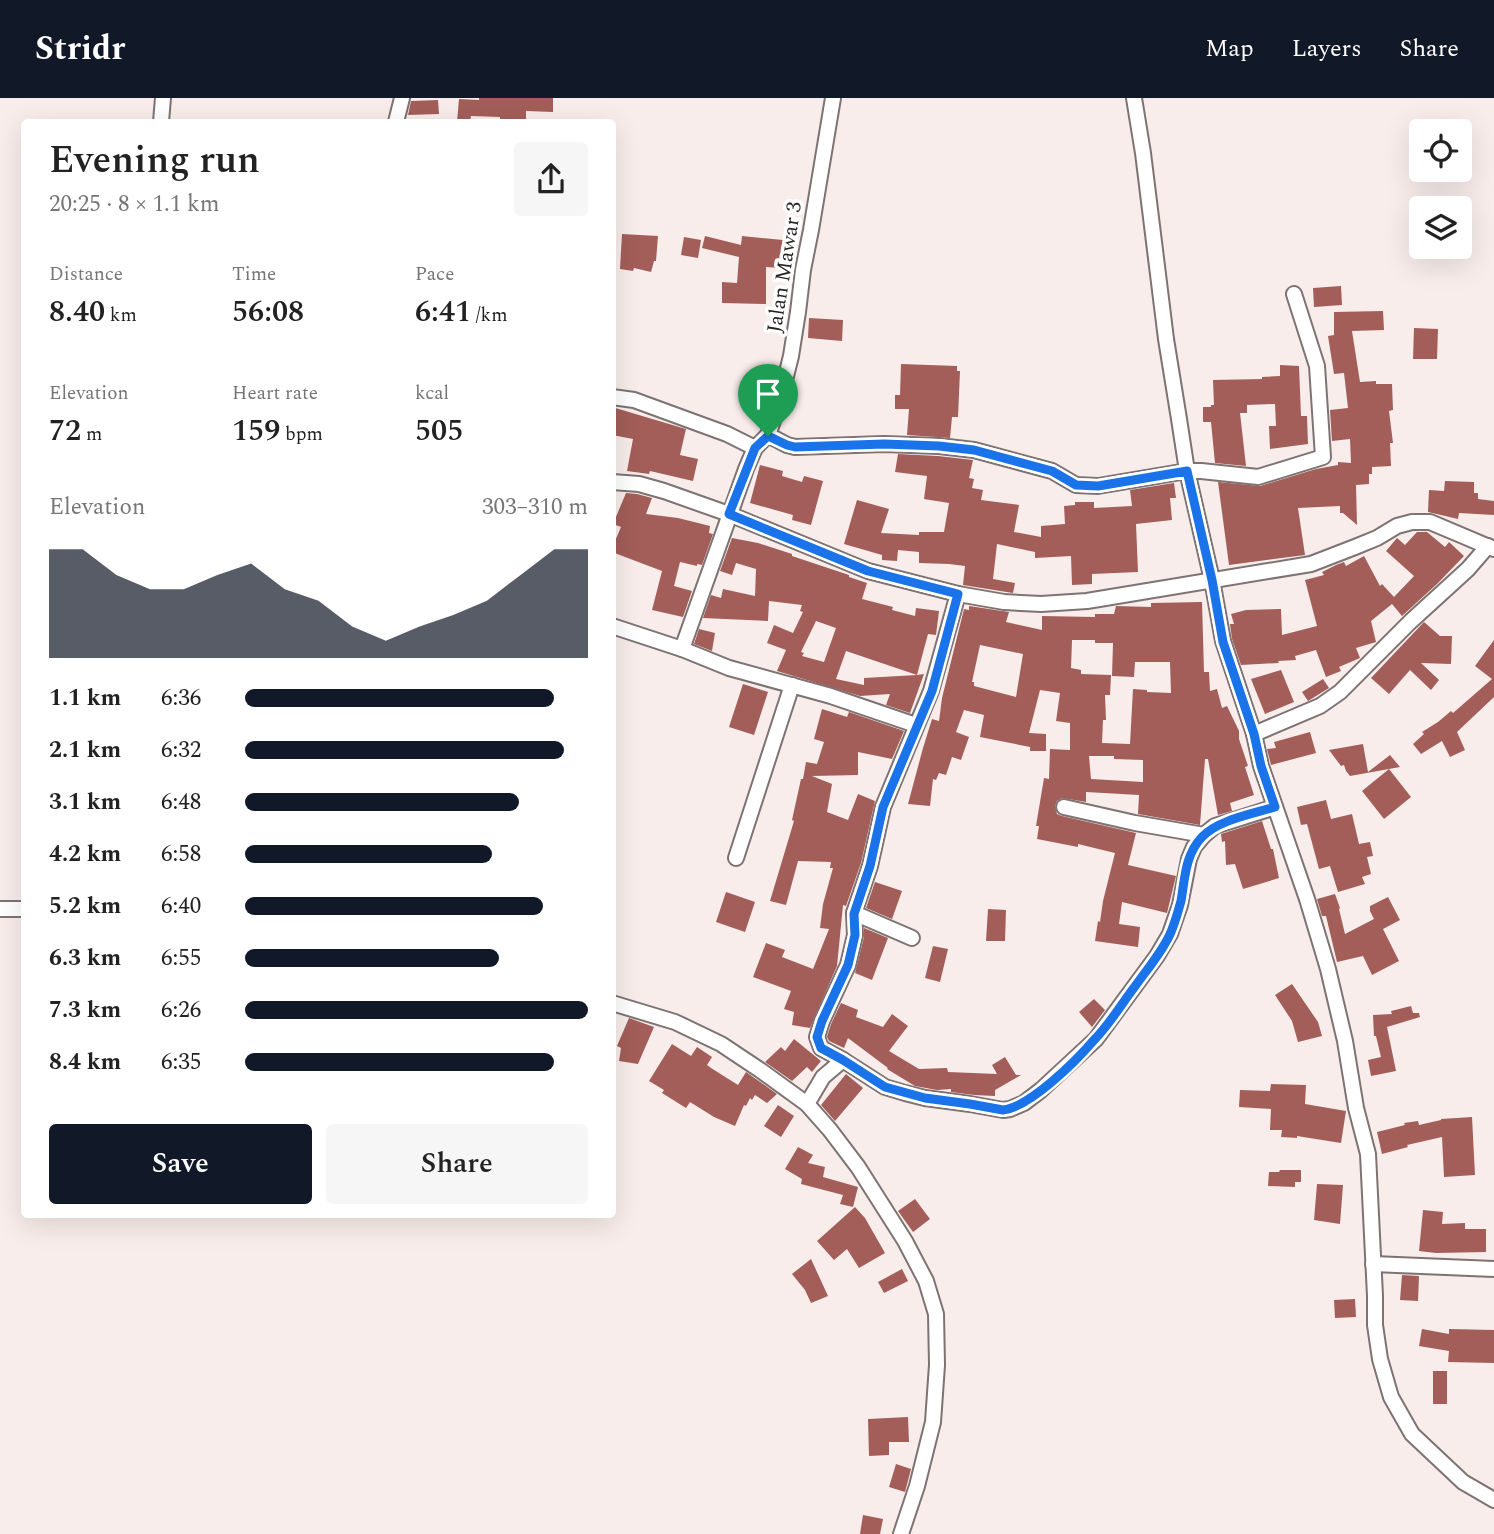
<!DOCTYPE html>
<html lang="en">
<head>
<meta charset="utf-8">
<style>
	:root { --surface:#fff; --page:#f6f6f6; --text:#222; --muted:#767676; --accent:#111827 }
	body { margin:0; font-family:Spectral,serif; background:var(--page); color:var(--text); height:100vh; display:flex; flex-direction:column; font-size:26px; white-space:nowrap }
	* { box-sizing:border-box; margin:0 }
	p { font-size:23px; color:var(--muted) }
	.icon { flex:none; width:38px; height:38px; fill:none; stroke:currentColor; stroke-width:2; stroke-linecap:round; stroke-linejoin:round }
	.map { position:relative; flex:1; overflow:hidden }
	.details { position:absolute; left:21px; top:21px; width:595px; height:1099px; display:flex; flex-direction:column; background:var(--surface); border-radius:7px; box-shadow:0 7px 28px #0002 }
	.details>* { flex:none }
	.fabs { position:absolute; left:1409px; top:21px; display:grid; gap:14px }
	.fabs a { display:grid; place-items:center; width:63px; height:63px; border-radius:7px; background:var(--surface); box-shadow:0 7px 28px #0002; font-size:35px }
	.pin { position:absolute; display:grid; place-items:center; width:60px; height:60px; color:#fff; margin:-72px -30px; border-radius:50% 50% 50% 0; rotate:-45deg; box-shadow:0 0 7px #0007 }
	.pin .icon { rotate:45deg }
	.round { display:grid; place-items:center; flex:none; width:74px; height:74px; border-radius:7px; background:var(--page) }
	.summary { display:flex; align-items:center; justify-content:space-between; height:119px; padding:0 28px }
	h1 { font-size:38px; font-weight:600; line-height:52px }
	.metrics { display:grid; grid-template-columns:repeat(3,1fr); gap:10px; height:119px; padding:7px 28px }
	.metrics div { display:grid; align-content:center }
	.metrics b { font-size:30px; font-weight:600 }
	.metrics small { font-size:19px; font-weight:400 }
	.metrics p { font-size:19px }
	.chart { height:196px; padding:14px 28px }
	.chart p { display:flex; justify-content:space-between }
	.chart svg { width:100%; height:126px; margin-top:7px; fill:var(--accent); opacity:.7 }
	.cta { display:flex; gap:14px; margin-top:auto; padding:14px 28px }
	.cta a { flex:1; height:80px; border-radius:7px; background:var(--accent); color:#fff; font-size:28px; font-weight:600; line-height:80px; text-align:center }
	.cta a+a { background:var(--page); color:var(--text) }
	ul { padding:0 28px; list-style:none; font-size:23px }
	li { display:grid; grid-template-columns:112px 84px 1fr; align-items:center; height:52px }
	li i { height:18px; border-radius:9px; background:var(--accent) }
	header { display:flex; align-items:center; gap:42px; box-sizing:border-box; height:98px; padding:0 35px; background:var(--accent); color:#fff }
	header strong { font-size:33px }
	nav { display:flex; gap:38px; margin-inline-start:auto; font-size:24px }
	.map>svg:first-child { display:block }
	.building { fill:#a35e59; fill-rule:evenodd }
	.lines { fill:none; stroke-linecap:round; stroke-linejoin:round }
	.minor-casing { stroke:#7d7372; stroke-width:18 }
	.minor { stroke:#fff; stroke-width:14 }
	.route-casing { stroke:#fff; stroke-width:14 }
	.route { stroke:#1a73e8; stroke-width:9 }
	.labels { text-anchor:middle; stroke-width:7; stroke-linejoin:round; paint-order:stroke }
	.street-label { font-size:21px; fill:#272322; stroke:#fff }
</style>
</head>
<body>
<header>
<strong>Stridr</strong>
<nav><a>Map</a><a>Layers</a><a>Share</a></nav>
</header>
<div class="map">
<svg width="1494" height="1436" viewBox="0 0 1494 1436">
	<rect width="100%" height="100%" fill="#f8edeb"/>
	<!-- building -->
	<g class="building">
		<path d="M479 0H553V14L526 13V24H500V19L471 18 470 24H457L459 1 479 2Z"/>
		<path d="M438 2 439 16 408 17 411 3Z"/>
		<path d="M622 136 658 138 656 163H654L651 174 634 170 633 173 620 171Z"/>
		<path d="M705 138 741 147 742 138 783 142 780 170 766 169V206L722 205V184L737 185 739 159 702 150Z"/>
		<path d="M684 139 701 142 698 160 681 157Z"/>
		<path d="M1341 188 1342 207 1314 209 1313 190Z"/>
		<path d="M1383 213 1384 232 1352 233 1360 284 1376 283V286H1392L1393 312 1389 313 1393 345H1390L1391 368 1372 369V376H1369V386L1356 387 1357 427 1343 415H1340V408L1298 410 1305 457 1229 467 1218 384 1260 388 1316 371 1338 367V364L1351 365 1350 341 1332 343 1330 312 1348 310 1344 275 1334 276 1328 238 1334 237V214Z"/>
		<path d="M809 220 843 222 842 243 808 240Z"/>
		<path d="M1414 230 1438 231 1437 261H1413Z"/>
		<path d="M901 266 957 268V273H960L958 319H952L950 340 907 337 909 311H895V297H900Z"/>
		<path d="M1280 267 1299 268 1301 318H1307L1308 346 1270 351 1269 328H1276L1275 306 1247 307V315H1240L1246 368 1215 365 1211 324H1203V309H1211V307H1214L1213 282 1262 281V279L1280 278Z"/>
		<path d="M612 309 686 331 680 357 698 361 693 383 650 373 649 376 627 373 633 341 612 337Z"/>
		<path d="M898 356 938 358 973 362 969 380 974 381 972 390 983 392 981 402 1019 407 1014 434 1041 439V428L1065 426 1064 408 1075 407V404H1094V410L1132 408 1130 392 1174 385 1176 400H1170L1172 422 1136 426 1138 474 1092 476V486L1072 487 1071 458 1035 460V454L997 446 993 481 1015 485 1013 495 963 487 965 468 949 466 919 465V454L898 452 897 463 882 462V457L844 446 857 402 889 411 881 435 919 437V434H944L949 405 924 401 927 378 895 374Z"/>
		<path d="M760 367 783 373 782 378 802 384 804 378 823 383 811 427 792 422 793 417 750 405Z"/>
		<path d="M1445 383 1474 384V395H1478V401L1494 403V417L1459 415 1458 421 1428 414 1429 392 1444 393Z"/>
		<path d="M626 395 637 396 652 400 646 416 678 420 710 428 709 435 713 436 702 467 697 466V468L680 464 674 488 692 493 683 519 652 512 662 473 612 454V450L621 429 613 426Z"/>
		<path d="M1417 434H1427L1445 449 1449 444 1464 458 1438 485 1402 518 1392 506 1371 523 1376 544 1356 550 1360 560 1339 569 1341 573 1326 579 1316 552 1295 558 1296 562 1278 563 1279 565 1241 567 1232 541 1230 526H1234L1231 516 1246 512 1281 511 1282 537 1317 528 1305 482 1324 477 1322 474 1336 467 1344 464 1346 468 1364 458 1380 488 1382 486 1394 499 1414 478 1386 453 1397 440 1405 447Z"/>
		<path d="M732 440 758 445 792 456V458L849 477V479L867 485 862 501 893 509 892 512 915 518 916 510 939 513 936 537 928 536 917 577 924 576 910 615 886 607 890 596 860 598 777 573 786 552 767 545 774 527 793 535 803 514 800 513 802 507 769 503 768 523 703 520 711 497 721 500 723 491 755 498 756 471 736 465 732 477 720 473ZM816 523 836 530 824 564 802 558 804 555 801 554ZM846 553 917 577 864 580V587L836 581Z"/>
		<path d="M1202 504 1204 574H1209L1210 593 1217 591 1222 610 1227 608 1239 633V641L1248 668 1245 669 1254 697 1230 705 1232 713 1218 717 1208 661H1205L1200 727 1138 716 1139 697 1086 694V704L1062 700 1057 703 1055 708 1057 716 1062 718 1136 735 1128 767 1176 778 1167 815 1122 804 1119 826 1140 829 1138 849 1095 843 1098 823 1100 824 1103 803 1115 755 1078 746V749L1037 741 1039 728H1036L1044 680 1049 681 1050 651 1070 652V625L1056 623 1060 595 1040 592 1029 635 1046 636V653H1030V649L980 639 984 617 964 612 956 634 969 639 961 662 952 659 946 677 939 675 936 682 933 681 930 708 908 706 923 650 932 621 939 623 942 600 964 511 969 512V508L1009 514 1006 524 1042 532V518L1095 519V516H1114L1116 508 1151 509V505ZM1072 542H1095V545H1113L1112 578 1134 579 1135 564H1170L1171 595 1147 594V592L1133 591 1130 646 1102 645 1103 622H1106L1105 597H1110L1111 577 1081 576V572L1071 570ZM980 547 1023 556 1016 599 974 588V584H972ZM1089 658H1114V661L1143 662V684L1091 681Z"/>
		<path d="M1424 524 1440 538H1452L1451 566 1421 565 1439 582 1431 592 1410 572 1389 596 1371 580Z"/>
		<path d="M699 531 715 535 712 553 694 546Z"/>
		<path d="M1494 542V599L1457 634 1465 652 1450 659 1442 643 1421 656 1413 646 1424 636 1422 634 1438 624 1451 613 1453 615 1492 581 1475 568Z"/>
		<path d="M1281 572 1294 604 1265 616 1251 581Z"/>
		<path d="M1323 581 1329 590 1308 603 1302 594Z"/>
		<path d="M743 586 768 594 754 637 729 629Z"/>
		<path d="M822 611 847 619 849 614 904 633 892 661 858 654V677L812 678 832 686 827 714 848 722 858 696 875 703 861 765 846 808 843 807 837 868 810 930 792 927 794 914 784 911 791 893 753 879 766 845 785 852 782 859 813 871 829 831 820 830 823 806 833 770H830L831 764 798 763 786 807 770 803 794 723 792 722 801 681H803L806 664 817 666 824 644 814 641Z"/>
		<path d="M1310 634 1316 655 1271 667 1267 651 1276 650 1274 644Z"/>
		<path d="M1363 646 1368 674 1390 657 1400 669 1350 678 1346 673 1344 667 1341 668 1329 652Z"/>
		<path d="M1389 671 1411 699 1384 721 1362 693Z"/>
		<path d="M1326 702 1331 721 1352 716 1359 746 1370 744 1373 758 1367 759 1371 776 1362 779 1365 786 1338 794 1330 768 1319 771 1307 726 1301 727 1297 709Z"/>
		<path d="M1262 723 1271 751H1273L1279 780 1243 791 1235 766 1226 767 1225 743 1222 744 1221 736Z"/>
		<path d="M875 784 902 793 892 821 866 810Z"/>
		<path d="M726 794 755 804 745 834 716 824Z"/>
		<path d="M1335 796 1340 810 1339 811 1345 836 1374 821 1370 813V808L1388 799 1400 822 1383 831 1399 863 1372 877 1363 858 1337 864 1326 818H1322L1317 801Z"/>
		<path d="M988 811 1006 812 1005 843H986Z"/>
		<path d="M864 830 888 840 872 882 855 875 864 839Z"/>
		<path d="M933 848 948 851 940 884 925 880Z"/>
		<path d="M1292 886 1318 924 1322 938 1298 944 1292 923 1275 897Z"/>
		<path d="M1094 901 1105 912 1092 929 1079 914Z"/>
		<path d="M841 905 858 912 856 919 883 929 892 916 908 928 889 953 919 971 947 970 948 974 997 976 992 967 1005 959 1016 977H1021L995 992V998L974 997 951 994V991L937 992 915 988 887 971 888 970 848 940 844 950 829 943 827 939 831 926Z"/>
		<path d="M1411 908 1413 915H1419L1420 919 1387 929 1396 973 1371 978 1368 962 1381 959 1376 938H1374L1373 917 1392 916 1391 913Z"/>
		<path d="M629 920 654 929 638 966 619 963 621 950 617 948Z"/>
		<path d="M794 941 821 963 812 974 807 969 792 983 765 964 781 949 785 953Z"/>
		<path d="M672 946 691 958 697 949 712 959 707 967 711 970 738 987 746 974 777 996 767 1005 755 997 752 1002 750 1000 746 1008 744 1007 735 1028 714 1019 690 1004 686 1010 662 995 664 992 649 983Z"/>
		<path d="M846 976 863 990 835 1023 821 1007Z"/>
		<path d="M1271 986 1306 987 1305 1006 1346 1013 1341 1045 1297 1038V1040L1281 1039 1282 1032H1270L1271 1011 1239 1009 1240 992 1270 993Z"/>
		<path d="M778 1007 794 1018 781 1039 764 1028Z"/>
		<path d="M1472 1019 1475 1077 1444 1079 1442 1039 1407 1047 1408 1049 1382 1056 1377 1034 1405 1027 1404 1025 1418 1023 1419 1027 1441 1022V1021Z"/>
		<path d="M798 1049 813 1057 808 1065 825 1069 823 1079 858 1089 853 1109 840 1106 843 1097 801 1086 802 1081 785 1071Z"/>
		<path d="M1280 1072H1301V1084H1295V1089L1268 1088 1269 1074H1279Z"/>
		<path d="M1317 1086 1343 1087 1340 1126 1314 1122Z"/>
		<path d="M915 1101 930 1121 913 1134 898 1113Z"/>
		<path d="M855 1109 865 1120 885 1155 859 1170 847 1151 834 1162 817 1143Z"/>
		<path d="M1423 1112 1443 1114 1442 1126 1465 1125V1131H1486V1154L1436 1155 1419 1153Z"/>
		<path d="M811 1161 828 1198 811 1205 805 1192 792 1176Z"/>
		<path d="M902 1171 908 1183 884 1195 878 1184Z"/>
		<path d="M1402 1177 1419 1178 1418 1203 1400 1202Z"/>
		<path d="M1355 1201 1356 1219 1335 1220 1334 1202Z"/>
		<path d="M1422 1231 1449 1236V1231L1494 1232V1265L1448 1264 1449 1253 1419 1248Z"/>
		<rect x="1433" y="1273" width="14" height="33"/>
		<path d="M908 1319 909 1344H889V1357L869 1358 868 1321Z"/>
		<path d="M896 1366 911 1371 905 1394 889 1389Z"/>
		<path d="M863 1417 883 1421 880 1436H860Z"/>
	</g>
	<g class="lines">
		<!-- minor casing -->
		<g class="minor-casing">
			<g id="minor">
				<path d="M1134 0 1143 55 1166 241 1179 321 1187 373 1212 482 1223 543 1254 636 1261 668 1307 801 1328 871 1345 943 1356 1010 1368 1056 1375 1198V1227L1380 1261 1391 1299 1412 1336 1463 1384 1494 1402"/>
				<path d="M161 24 163 0"/>
				<path d="M396 24 402 0"/>
				<path d="M612 299 634 302 727 336 755 350"/>
				<path d="M768 337 787 347 795 349 884 346 939 348 974 352 1052 373 1076 387 1098 388 1187 373H1201L1258 379 1323 359 1317 268 1294 196"/>
				<path d="M612 384 639 386 664 393 729 416 868 473 958 496 1004 504 1041 506 1087 503 1311 466 1355 449 1377 440 1397 428 1412 424H1430L1494 451"/>
				<path d="M612 528 682 551 729 570 831 598 916 627"/>
				<path d="M682 551 746 371 755 350 768 337 779 306 791 258 798 214 803 172 811 132 833 0"/>
				<path d="M1254 636 1320 608 1340 594 1411 523 1468 471 1488 448"/>
				<path d="M1064 709 1135 725 1204 737"/>
				<path d="M736 760 792 587"/>
				<path d="M0 811H24"/>
				<path d="M854 815 912 840"/>
				<path d="M612 905 675 924 721 946 760 972 807 1006 830 1032 858 1069 905 1143 926 1183 936 1216 937 1267 933 1324 917 1388 901 1436"/>
				<path d="M843 962 885 989 905 995 925 1000 970 1006 1003 1012 1010 1011 1024 1005 1041 992 1096 941 1157 858 1170 836 1180 807 1189 761 1194 749 1204 737 1215 728 1275 709"/>
				<path d="M807 1006 823 979 843 962 821 950 817 939 822 923 848 867 855 837 854 815 870 768 883 709 931 593 958 496"/>
				<path d="M1373 1166 1494 1171"/>
			</g>
		</g>
		<!-- minor -->
		<use href="#minor" class="minor"/>
	</g>
	<g class="lines">
		<!-- route casing -->
		<g class="route-casing">
			<path id="route" d="M768 338 787 347 795 349 884 346 939 348 974 352 1052 373 1076 387 1098 388 1187 373 1212 482 1223 544 1254 636 1261 668 1275 709C1252 716 1218 722 1202 739 1185 757 1185 780 1181 803 1178 814 1175 824 1171 834 1163 853 1148 870 1136 887 1122 905 1110 926 1094 942 1076 963 1030 1009 1003 1012L970 1006 925 1000 885 989 843 962 821 950 817 939 822 923 848 867 855 837 854 816 870 768 883 709 932 593 958 496 868 473 729 416 755 350Z"/>
		</g>
		<!-- route -->
		<use href="#route" class="route"/>
	</g>
	<g class="labels">
		<!-- street labels -->
		<g class="street-label">
			<text transform="translate(784 169) rotate(-81)" y="7">Jalan Mawar 3</text>
		</g>
	</g>
</svg>
<div class="fabs">
<a><svg class="icon" aria-label="locate" viewBox="0 0 24 24"><circle cx="12" cy="12" r="6"/><path d="M12 2v4M12 18v4M2 12h4M18 12h4"/></svg></a>
<a><svg class="icon" aria-label="layers" viewBox="0 0 24 24"><path d="M12 4l9 5-9 5-9-5zM3 14l9 5 9-5"/></svg></a>
</div>
<div class="pin" style="left:768px;top:338px;background:#1e9e55"><svg class="icon" aria-label="arrive" viewBox="0 0 24 24"><path d="M6 21V4h12l-3 4 3 4H6"/></svg></div>
<section class="details">
<div class="summary"><div><h1>Evening run</h1><p>20:25 · 8 × 1.1 km</p></div><a class="round"><svg class="icon" aria-label="share" viewBox="0 0 24 24"><path d="M12 15V3M7 8l5-5 5 5M5 13v7h14v-7"/></svg></a></div>
<div class="metrics">
<div><p>Distance</p><b>8.40<small> km</small></b></div>
<div><p>Time</p><b>56:08</b></div>
<div><p>Pace</p><b>6:41<small> /km</small></b></div>
</div>
<div class="metrics">
<div><p>Elevation</p><b>72<small> m</small></b></div>
<div><p>Heart rate</p><b>159<small> bpm</small></b></div>
<div><p>kcal</p><b>505</b></div>
</div>
<div class="chart"><p><span>Elevation</span>303–310 m</p>
<svg viewBox="0 0 160 44" preserveAspectRatio="none"><path d="M0 44V6L10 6L20 15L30 20L40 20L50 15L60 11L70 20L80 24L90 33L100 38L110 33L120 29L130 24L140 15L150 6L160 6V44z"/></svg>
</div>
<ul>
<li><b>1.1 km</b>6:36<i style="width:90%"></i></li>
<li><b>2.1 km</b>6:32<i style="width:93%"></i></li>
<li><b>3.1 km</b>6:48<i style="width:80%"></i></li>
<li><b>4.2 km</b>6:58<i style="width:72%"></i></li>
<li><b>5.2 km</b>6:40<i style="width:87%"></i></li>
<li><b>6.3 km</b>6:55<i style="width:74%"></i></li>
<li><b>7.3 km</b>6:26<i style="width:100%"></i></li>
<li><b>8.4 km</b>6:35<i style="width:90%"></i></li>
</ul>
<div class="cta"><a>Save</a><a>Share</a></div>
</section>
</div>
</body>
</html>
